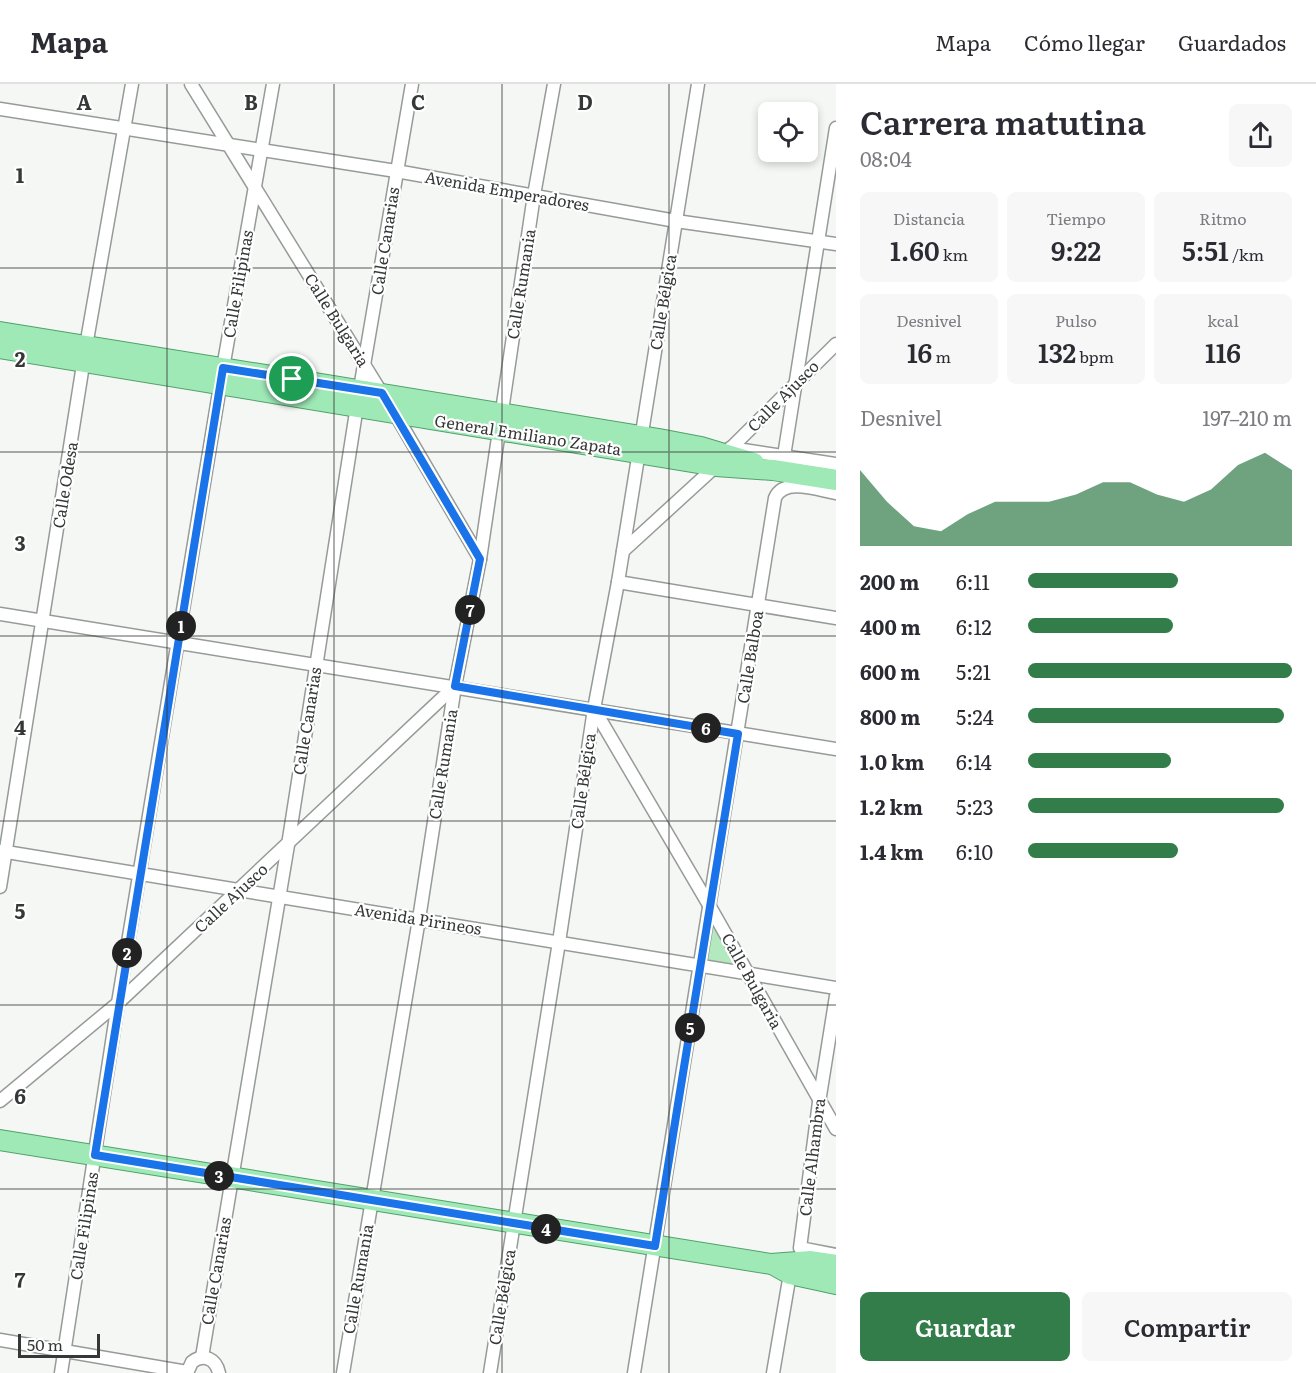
<!DOCTYPE html>
<html lang="es">
<head>
<meta charset="utf-8">
<style>
	:root { --surface:#fff; --page:#f7f7f7; --text:#2b2b33; --muted:#7c7c81; --line:#e1e1e2; --accent:#337d4b }
	body { margin:0; font-family:Literata,serif; background:var(--page); color:var(--text); height:100vh; display:flex; flex-direction:column; font-size:22px; white-space:nowrap }
	* { box-sizing:border-box; margin:0 }
	p { font-size:20px; color:var(--muted) }
	.icon { flex:none; width:33px; height:33px; fill:none; stroke:currentColor; stroke-width:2; stroke-linecap:round; stroke-linejoin:round }
	.map { position:relative; flex:1; overflow:hidden }
	.drawer { display:flex; flex-direction:column; background:var(--surface); width:480px }
	.drawer>* { flex:none }
	.buttons { position:absolute; left:758px; top:18px; display:grid; gap:12px }
	.buttons a { display:grid; place-items:center; width:60px; height:60px; border-radius:9px; background:var(--surface); box-shadow:0 3px 9px #0003; font-size:30px }
	.scale { position:absolute; left:18px; bottom:15px; width:82px; box-sizing:border-box; padding-left:6px; border:3px solid #363837; border-top:0; font-size:16px; line-height:21px; white-space:nowrap; color:#363837; -webkit-text-stroke:4px #fff; paint-order:stroke }
	.pin { position:absolute; display:grid; place-items:center; width:51px; height:51px; color:#fff; margin:-26px; border:3px solid #fff; border-radius:50%; box-shadow:0 2px 6px #0007 }
	.km { position:absolute; width:30px; height:30px; margin:-15px; border-radius:50%; background:#222; color:#fff; font-size:16px; line-height:30px; text-align:center }
	.round { display:grid; place-items:center; flex:none; width:63px; height:63px; border-radius:9px; background:var(--page) }
	.head { display:flex; align-items:center; justify-content:space-between; height:102px; padding:0 24px }
	h1 { font-size:33px; font-weight:600; line-height:45px }
	.figures { display:grid; grid-template-columns:repeat(3,1fr); gap:9px; height:102px; padding:6px 24px }
	.figures div { display:grid; align-content:center; border-radius:9px; background:var(--page); text-align:center }
	.figures b { font-size:26px; font-weight:600 }
	.figures small { font-size:16px; font-weight:400 }
	.figures p { font-size:16px }
	.chart { height:168px; padding:12px 24px }
	.chart p { display:flex; justify-content:space-between }
	.chart svg { width:100%; height:108px; margin-top:6px; fill:var(--accent); opacity:.7 }
	.action { display:flex; gap:12px; margin-top:auto; padding:12px 24px }
	.action a { flex:1; height:69px; border-radius:9px; background:var(--accent); color:#fff; font-size:24px; font-weight:600; line-height:69px; text-align:center }
	.action a+a { background:var(--page); color:var(--text) }
	ul { padding:0 24px; list-style:none; font-size:20px }
	li { display:grid; grid-template-columns:96px 72px 1fr; align-items:center; height:45px }
	li i { height:15px; border-radius:8px; background:var(--accent) }
	header { display:flex; align-items:center; gap:36px; box-sizing:border-box; height:84px; padding:0 30px; background:var(--surface); border-bottom:2px solid var(--line) }
	header strong { font-size:28px }
	nav { display:flex; gap:33px; margin-inline-start:auto; font-size:21px }
	main { display:flex; flex:1; min-height:0 }
	.map>svg:first-child { display:block }
	.green { fill:#b3e9bf }
	.lines { fill:none; stroke-linecap:round; stroke-linejoin:round }
	.street-casing { stroke:#979b98; stroke-width:15 }
	.primary-casing { stroke:#51a16b; stroke-width:22 }
	.street { stroke:#fff; stroke-width:12 }
	.primary { stroke:#9fe9b7; stroke-width:20 }
	.route-casing { stroke:#fff; stroke-width:12 }
	.route { stroke:#1a73e8; stroke-width:8 }
	.grid { fill:none; stroke:#363837; stroke-width:1.5; stroke-opacity:0.55 }
	.labels { text-anchor:middle; stroke-width:4.5; stroke-linejoin:round; paint-order:stroke }
	.street-label { font-size:16px; fill:#363837; stroke:#fff }
	.grid-label { font-size:20px; text-anchor:middle; font-weight:bold; fill:#363837; stroke:#fff; stroke-width:4.5; stroke-linejoin:round; paint-order:stroke }
</style>
</head>
<body>
<header>
<strong>Mapa</strong>
<nav><a>Mapa</a><a>Cómo llegar</a><a>Guardados</a></nav>
</header>
<main>
<div class="map">
<svg width="836" height="1289" viewBox="0 0 836 1289">
	<rect width="100%" height="100%" fill="#f4f7f4"/>
	<!-- green -->
	<path class="green" d="M709 822 747 889 700 880Z"/>
	<g class="lines">
		<!-- street casing -->
		<g class="street-casing">
			<g id="street">
				<path d="M191 0 384 313"/>
				<path d="M0 25 396 87 676 137 836 160"/>
				<path d="M394 328 480 475"/>
				<path d="M730 364 836 380"/>
				<path d="M731 364 836 260"/>
				<path d="M784 372 836 44"/>
				<path d="M623 467 716 382"/>
				<path d="M618 498 836 534"/>
				<path d="M0 530 836 665"/>
				<path d="M594 625 709 821 836 1045"/>
				<path d="M0 767 836 904"/>
				<path d="M0 803 86 262 132 0"/>
				<path d="M836 912 819 1018 800 1164 836 1171"/>
				<path d="M0 1017 118 919 455 602"/>
				<path d="M0 1256 187 1288"/>
				<path d="M202 1273 288 761 357 322 412 0"/>
				<path d="M61 1289 118 919 223 284 273 0"/>
				<path d="M187 1289 192 1278C204 1269 216 1275 219 1289"/>
				<path d="M343 1289 419 835 455 602 480 475 534 111 554 0"/>
				<path d="M490 1289 559 858 594 625 618 498 698 0"/>
				<path d="M634 1289 775 414C784 393 818 406 836 409"/>
				<path d="M773 1289 791 1184"/>
			</g>
		</g>
		<!-- primary casing -->
		<g class="primary-casing">
			<g id="primary">
				<path d="M0 248 659 355 701 363 754 379"/>
				<path d="M0 264 716 382 773 386 836 396"/>
				<path d="M0 1056 771 1180 811 1177 836 1181"/>
				<path d="M774 1181 790 1190 836 1200"/>
			</g>
		</g>
		<!-- street -->
		<use href="#street" class="street"/>
		<!-- primary -->
		<use href="#primary" class="primary"/>
	</g>
	<g class="lines">
		<!-- route casing -->
		<g class="route-casing">
			<path id="route" d="M223 284 382 309 480 475 455 602 738 650 655 1162 95 1071Z"/>
		</g>
		<!-- route -->
		<use href="#route" class="route"/>
	</g>
	<!-- grid -->
	<path class="grid" d="M167 0V1289M334 0V1289M502 0V1289M669 0V1289M0 184H836M0 368H836M0 552H836M0 737H836M0 921H836M0 1105H836"/>
	<g class="labels">
		<!-- street labels -->
		<g class="street-label">
			<text transform="translate(507 107) rotate(10)" y="6">Avenida Emperadores</text>
			<text transform="translate(385 157) rotate(-81)" y="6">Calle Canarias</text>
			<text transform="translate(238 200) rotate(-80)" y="6">Calle Filipinas</text>
			<text transform="translate(521 200) rotate(-81)" y="6">Calle Rumania</text>
			<text transform="translate(663 218) rotate(-81)" y="6">Calle Bélgica</text>
			<text transform="translate(337 236) rotate(58)" y="6">Calle Bulgaria</text>
			<text transform="translate(783 312) rotate(-45)" y="6">Calle Ajusco</text>
			<text transform="translate(528 351) rotate(9)" y="6">General Emiliano Zapata</text>
			<text transform="translate(65 401) rotate(-81)" y="6">Calle Odesa</text>
			<text transform="translate(750 573) rotate(-81)" y="6">Calle Balboa</text>
			<text transform="translate(307 637) rotate(-81)" y="6">Calle Canarias</text>
			<text transform="translate(443 680) rotate(-81)" y="6">Calle Rumania</text>
			<text transform="translate(583 697) rotate(-82)" y="6">Calle Bélgica</text>
			<text transform="translate(231 814) rotate(-43)" y="6">Calle Ajusco</text>
			<text transform="translate(418 835) rotate(9)" y="6">Avenida Pirineos</text>
			<text transform="translate(752 897) rotate(61)" y="6">Calle Bulgaria</text>
			<text transform="translate(812 1073) rotate(-83)" y="6">Calle Alhambra</text>
			<text transform="translate(84 1142) rotate(-81)" y="6">Calle Filipinas</text>
			<text transform="translate(216 1187) rotate(-80)" y="6">Calle Canarias</text>
			<text transform="translate(358 1195) rotate(-80)" y="6">Calle Rumania</text>
			<text transform="translate(502 1213) rotate(-81)" y="6">Calle Bélgica</text>
		</g>
	</g>
	<g class="grid-label">
		<text x="84" y="26">A</text>
		<text x="251" y="26">B</text>
		<text x="418" y="26">C</text>
		<text x="585" y="26">D</text>
		<text x="20" y="99">1</text>
		<text x="20" y="283">2</text>
		<text x="20" y="467">3</text>
		<text x="20" y="651">4</text>
		<text x="20" y="835">5</text>
		<text x="20" y="1020">6</text>
		<text x="20" y="1204">7</text>
	</g>
</svg>
<div class="buttons">
<a><svg class="icon" aria-label="locate" viewBox="0 0 24 24"><circle cx="12" cy="12" r="6"/><path d="M12 2v4M12 18v4M2 12h4M18 12h4"/></svg></a>
</div>
<div class="scale">50 m</div>
<div class="pin" style="left:292px;top:295px;background:#1e9e55"><svg class="icon" aria-label="arrive" viewBox="0 0 24 24"><path d="M6 21V4h12l-3 4 3 4H6"/></svg></div>
<b class="km" style="left:181px;top:542px">1</b>
<b class="km" style="left:127px;top:869px">2</b>
<b class="km" style="left:219px;top:1092px">3</b>
<b class="km" style="left:546px;top:1145px">4</b>
<b class="km" style="left:690px;top:944px">5</b>
<b class="km" style="left:706px;top:644px">6</b>
<b class="km" style="left:470px;top:526px">7</b>
</div>
<section class="drawer">
<div class="head"><div><h1>Carrera matutina</h1><p>08:04</p></div><a class="round"><svg class="icon" aria-label="share" viewBox="0 0 24 24"><path d="M12 15V3M7 8l5-5 5 5M5 13v7h14v-7"/></svg></a></div>
<div class="figures">
<div><p>Distancia</p><b>1.60<small> km</small></b></div>
<div><p>Tiempo</p><b>9:22</b></div>
<div><p>Ritmo</p><b>5:51<small> /km</small></b></div>
</div>
<div class="figures">
<div><p>Desnivel</p><b>16<small> m</small></b></div>
<div><p>Pulso</p><b>132<small> bpm</small></b></div>
<div><p>kcal</p><b>116</b></div>
</div>
<div class="chart"><p><span>Desnivel</span>197–210 m</p>
<svg viewBox="0 0 160 44" preserveAspectRatio="none"><path d="M0 44V13L10 26L20 36L30 38L40 31L50 26L60 26L70 26L80 23L90 18L100 18L110 23L120 26L130 21L140 11L150 6L160 13V44z"/></svg>
</div>
<ul>
<li><b>200 m</b>6:11<i style="width:57%"></i></li>
<li><b>400 m</b>6:12<i style="width:55%"></i></li>
<li><b>600 m</b>5:21<i style="width:100%"></i></li>
<li><b>800 m</b>5:24<i style="width:97%"></i></li>
<li><b>1.0 km</b>6:14<i style="width:54%"></i></li>
<li><b>1.2 km</b>5:23<i style="width:97%"></i></li>
<li><b>1.4 km</b>6:10<i style="width:57%"></i></li>
</ul>
<div class="action"><a>Guardar</a><a>Compartir</a></div>
</section>
</main>
</body>
</html>
